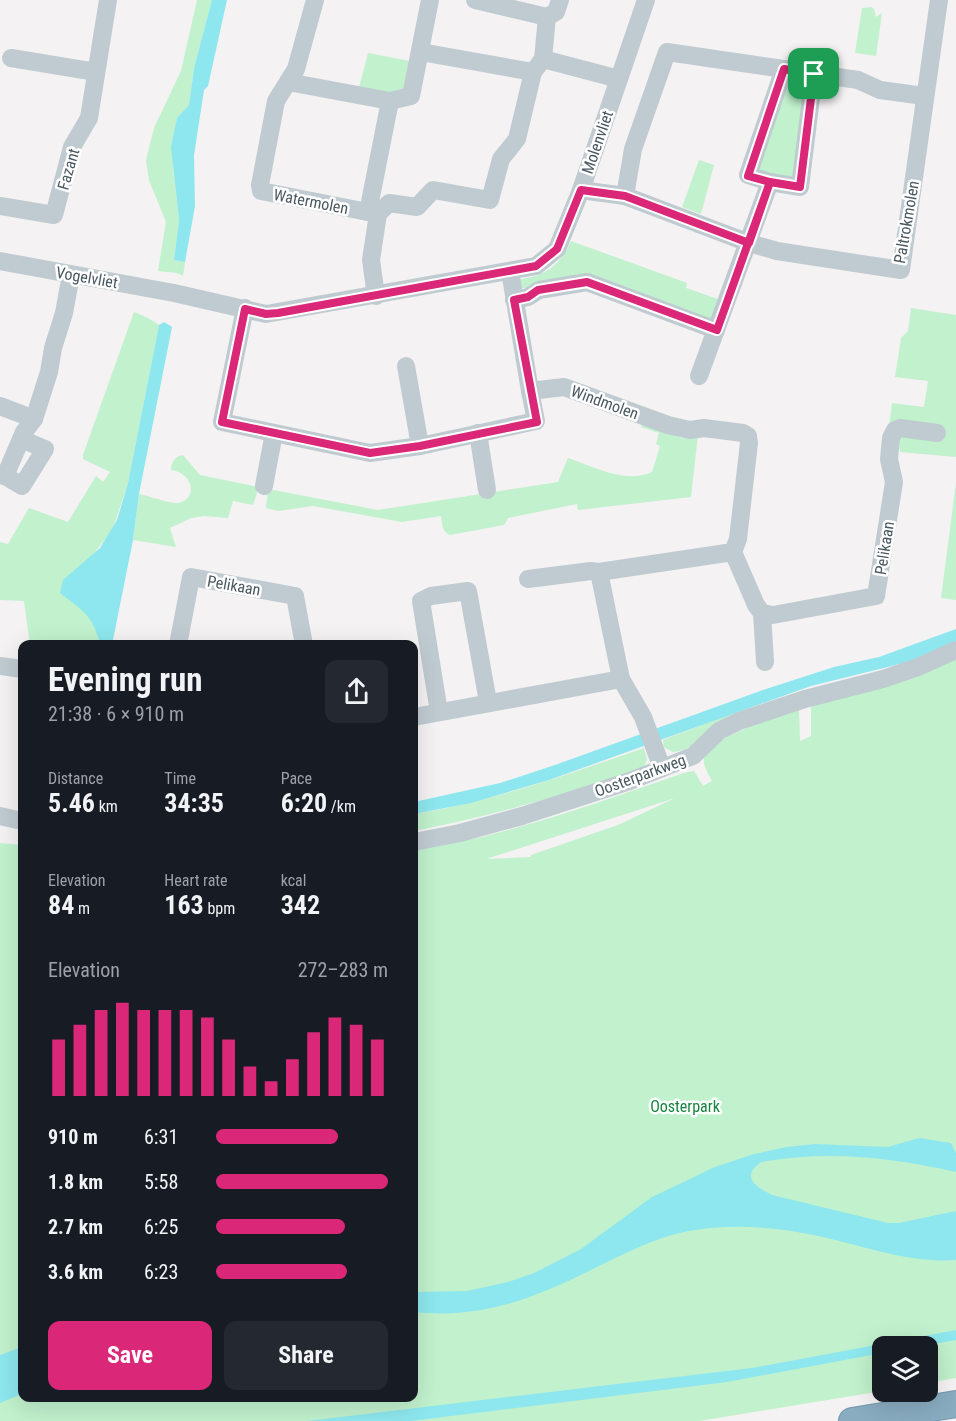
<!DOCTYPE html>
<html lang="en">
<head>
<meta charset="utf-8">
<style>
	:root { --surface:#171b24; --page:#242831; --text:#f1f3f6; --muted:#9ea1a6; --accent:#db2777 }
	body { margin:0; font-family:"Roboto Condensed",sans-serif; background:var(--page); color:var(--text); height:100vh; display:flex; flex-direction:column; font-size:22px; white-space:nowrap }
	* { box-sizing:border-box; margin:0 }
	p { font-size:20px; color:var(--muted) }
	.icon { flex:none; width:33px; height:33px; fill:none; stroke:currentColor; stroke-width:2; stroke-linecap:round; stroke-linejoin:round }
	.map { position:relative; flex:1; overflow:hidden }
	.sheet { position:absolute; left:18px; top:640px; width:400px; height:762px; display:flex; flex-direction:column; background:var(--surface); border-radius:12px; box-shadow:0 6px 24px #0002 }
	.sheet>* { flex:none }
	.buttons { position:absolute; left:872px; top:1336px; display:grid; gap:12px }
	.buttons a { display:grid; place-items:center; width:66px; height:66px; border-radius:12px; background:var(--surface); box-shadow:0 6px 24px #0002; font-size:30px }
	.pin { position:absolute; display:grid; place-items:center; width:51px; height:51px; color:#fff; margin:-26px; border-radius:12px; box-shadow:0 3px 9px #0006 }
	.round { display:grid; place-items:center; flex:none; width:63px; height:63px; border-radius:12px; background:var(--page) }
	.headline { display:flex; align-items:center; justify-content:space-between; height:102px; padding:0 30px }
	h1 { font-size:33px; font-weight:700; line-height:45px }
	.figures { display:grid; grid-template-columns:repeat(3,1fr); gap:9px; height:102px; padding:6px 30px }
	.figures div { display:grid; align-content:center }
	.figures b { font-size:26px; font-weight:700 }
	.figures small { font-size:16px; font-weight:400 }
	.figures p { font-size:16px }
	.chart { height:168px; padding:12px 30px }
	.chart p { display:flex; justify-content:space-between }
	.chart svg { width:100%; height:108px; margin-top:6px; stroke:var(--accent); stroke-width:6 }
	.primary-button { display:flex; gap:12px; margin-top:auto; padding:12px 30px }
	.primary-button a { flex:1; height:69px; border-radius:12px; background:var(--accent); color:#fff; font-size:24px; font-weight:700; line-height:69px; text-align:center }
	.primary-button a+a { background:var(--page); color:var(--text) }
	ul { padding:0 30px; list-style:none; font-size:20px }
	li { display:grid; grid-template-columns:96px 72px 1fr; align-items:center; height:45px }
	li i { height:15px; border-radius:8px; background:var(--accent) }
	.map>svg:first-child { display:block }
	.green { fill:#c1f1cd; fill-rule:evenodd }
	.water { fill:#8ee7ee }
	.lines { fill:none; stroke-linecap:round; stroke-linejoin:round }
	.highway-casing { stroke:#7597ad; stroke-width:28 }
	.minor { stroke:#c0cbd1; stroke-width:18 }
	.highway { stroke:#89acc1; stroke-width:26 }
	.route-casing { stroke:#fff; stroke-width:12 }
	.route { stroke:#db2777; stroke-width:8 }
	.labels { text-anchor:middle; stroke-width:5; stroke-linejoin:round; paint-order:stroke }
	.street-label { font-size:16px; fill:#495860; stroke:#fff }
	.park-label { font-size:16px; fill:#16853f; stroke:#fff }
</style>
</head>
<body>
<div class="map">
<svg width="956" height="1421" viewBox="0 0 956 1421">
	<rect width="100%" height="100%" fill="#f4f2f2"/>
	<!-- green -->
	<g class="green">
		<path d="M197 0H212L194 68 189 105 177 118 173 168 179 220 174 260 185 262 183 276 177 273 158 271 166 222 149 180 146 160 154 128 181 71Z"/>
		<path d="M871 7 874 9 876 17 882 13 876 56 855 53 862 8Z"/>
		<path d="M368 53 415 62 406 103 357 96Z"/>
		<path d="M787 77 809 81 795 182 752 172Z"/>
		<path d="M699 160 714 165 701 214 682 207Z"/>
		<path d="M571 241 687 283 686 288 721 300 713 321 586 276 519 289 517 280C546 275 558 268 571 241Z"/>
		<path d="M956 302V457L900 452 899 443 889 427 892 403 924 407 928 381 895 377 901 338 908 331 911 308 956 315Z"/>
		<path d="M134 312 148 318 159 325 128 483 112 531 90 558 87 614 97 629 100 645H30L24 601 0 600V542L8 544 29 508 68 522 96 476 103 482 110 472 83 459V455Z"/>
		<path d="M642 423 682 438 698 434 691 497 578 510 577 504 508 518 504 525 450 535C442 532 442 523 441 516L402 522 313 506 278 511 266 508 268 489 378 510 558 482 568 458C595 467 624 484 652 472L660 446 656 444 659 433 641 427Z"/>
		<path d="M183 455 200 475 259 487 253 505 233 501 228 518 204 516 191 518 170 528 176 547 133 540 139 494C148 496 169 503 176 503 198 502 195 473 171 470 171 463 175 456 183 455Z"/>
		<path d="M956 483V600L941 598Z"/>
		<path d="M956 657V1378L927 1383V1347H882V1391L699 1421H0V843L22 845V1398H414V849C437 845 460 842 482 837 550 820 618 796 684 773L694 771 703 786 712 781C709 775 703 766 704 759 707 738 781 715 799 709L800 741 811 736V705ZM675 798 618 825 531 855V857L486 859Z"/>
		<path d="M736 712 713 725 691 746 684 750 673 752 664 747 663 740Z"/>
		<path d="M644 748 647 759 644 768C568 794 493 816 414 831V814C493 801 569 774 644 748Z"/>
	</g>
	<!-- water -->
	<g class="water">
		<path d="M212 0H227L208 86 204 90 194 155 195 206 185 262 174 260 179 220 171 147 177 118 189 105 194 68Z"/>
		<path d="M164 322 172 327 139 494 133 540 112 645H100C94 616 82 610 60 593L63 580 100 548 117 520 128 483 159 325Z"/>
		<path d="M956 629V641L916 660 811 686 549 780 471 803 414 814V802L500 783 555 765 763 690 834 667 879 657Z"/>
		<path d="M919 1138 951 1143 956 1153V1172C891 1157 827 1150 761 1162 740 1177 756 1187 772 1195L888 1223H899L956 1211V1260C912 1263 873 1249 831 1239 788 1228 739 1223 695 1230 656 1236 624 1254 589 1271 530 1300 480 1319 414 1312V1292L467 1291 508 1282 534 1273 581 1249 652 1197 715 1167 754 1154 787 1147 815 1144 888 1147Z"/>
		<path d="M956 1330V1340L916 1347H882V1353L727 1382 411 1421H307L752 1368Z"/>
		<path d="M22 1347V1394L0 1403V1355Z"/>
	</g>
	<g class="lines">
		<!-- highway casing -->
		<g class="highway-casing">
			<path id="highway" d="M852 1421 956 1404"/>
		</g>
		<!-- minor -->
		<g class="minor">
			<path d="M315 0 296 69 276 101 260 185 261 191 378 214 371 260 376 296"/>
			<path d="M475 0 547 17 543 59 619 79"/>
			<path d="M547 17 556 12 560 0"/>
			<path d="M421 52 533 72"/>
			<path d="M11 58 96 72"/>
			<path d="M784 69 748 175 770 182 800 187 814 74"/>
			<path d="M288 82 390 101"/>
			<path d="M581 190 625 196 749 243 777 251 901 270 939 0"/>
			<path d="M625 196 633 149 667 52 858 80 880 90 924 96"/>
			<path d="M0 206 54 215 72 147 89 118 108 0"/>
			<path d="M368 212 390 101 411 96 430 0"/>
			<path d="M378 214 389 203 417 207 433 190 490 200 501 159 517 139 533 72 543 59"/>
			<path d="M0 261 174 293 266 314 536 266 557 249 581 190 646 0"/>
			<path d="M510 271 530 391 564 387 668 425 690 430 704 428 743 433 748 436 749 443 738 539 733 552 599 572 621 679 643 717 662 768"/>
			<path d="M514 300 528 297 539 290 587 282 716 330"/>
			<path d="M245 308 222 422 370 453 420 446 536 421 530 391"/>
			<path d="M406 366 420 446"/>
			<path d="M699 376 770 182"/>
			<path d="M0 406 34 419"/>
			<path d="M478 433 487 490"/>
			<path d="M0 475 5 476 24 432 34 419 49 372 53 348 64 313 71 275"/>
			<path d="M5 476 22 486 45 449 21 439"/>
			<path d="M264 486 274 433"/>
			<path d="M733 552 756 605 762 613 773 615 876 596 894 482 889 459 891 438 895 430 900 428 937 433"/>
			<path d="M528 579 591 571 599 572"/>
			<path d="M762 613 765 662"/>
			<path d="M178 645 191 577 295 596 304 645"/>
			<path d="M0 666 22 669"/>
			<path d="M439 712 421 601 431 596 468 591 488 702"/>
			<path d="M414 717 621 679"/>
			<path d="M0 816 22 821"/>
			<path d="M414 842 460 833 522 816 630 781 693 756 719 731 739 721 805 699 883 679 918 667 956 650"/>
		</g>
		<!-- highway -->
		<use href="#highway" class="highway"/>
	</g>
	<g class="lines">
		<!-- route casing -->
		<g class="route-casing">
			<path id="route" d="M814 74 800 187 770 182 749 243 625 196 581 190 557 249 536 266 278 313 266 314 245 309 222 422 370 453 420 446 537 422 514 300 528 297 538 290 587 282 717 330 770 182 748 176 784 69 814 74"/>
		</g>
		<!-- route -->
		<use href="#route" class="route"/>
	</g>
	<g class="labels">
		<!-- street labels -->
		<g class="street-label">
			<text transform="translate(597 142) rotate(-71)" y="6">Molenvliet</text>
			<text transform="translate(68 169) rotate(-74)" y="6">Fazant</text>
			<text transform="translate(311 201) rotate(11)" y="6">Watermolen</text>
			<text transform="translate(906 222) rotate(-80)" y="6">Paltrokmolen</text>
			<text transform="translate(87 277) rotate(10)" y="6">Vogelvliet</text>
			<text transform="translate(605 402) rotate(20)" y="6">Windmolen</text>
			<text transform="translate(884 548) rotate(-81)" y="6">Pelikaan</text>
			<text transform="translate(234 585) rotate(10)" y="6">Pelikaan</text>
			<text transform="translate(640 775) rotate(-20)" y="6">Oosterparkweg</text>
		</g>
		<!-- park labels -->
		<g class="park-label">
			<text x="685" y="1112">Oosterpark</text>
		</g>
	</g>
</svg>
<div class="buttons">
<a><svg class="icon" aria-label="layers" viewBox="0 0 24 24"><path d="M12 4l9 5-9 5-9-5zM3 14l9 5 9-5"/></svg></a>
</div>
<div class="pin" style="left:814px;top:74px;background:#1e9e55"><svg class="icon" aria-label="arrive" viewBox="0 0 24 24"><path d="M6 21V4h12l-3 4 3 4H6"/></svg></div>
<section class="sheet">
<div class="headline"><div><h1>Evening run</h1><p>21:38 · 6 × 910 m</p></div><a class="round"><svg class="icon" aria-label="share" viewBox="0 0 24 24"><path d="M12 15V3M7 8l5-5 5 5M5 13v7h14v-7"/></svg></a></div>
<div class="figures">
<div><p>Distance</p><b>5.46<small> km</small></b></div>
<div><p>Time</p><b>34:35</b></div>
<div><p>Pace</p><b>6:20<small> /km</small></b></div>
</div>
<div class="figures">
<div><p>Elevation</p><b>84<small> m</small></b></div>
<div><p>Heart rate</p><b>163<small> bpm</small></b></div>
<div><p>kcal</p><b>342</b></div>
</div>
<div class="chart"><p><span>Elevation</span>272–283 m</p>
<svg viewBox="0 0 160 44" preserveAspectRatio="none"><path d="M5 44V21M15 44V15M25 44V9M35 44V6M45 44V9M55 44V9M65 44V9M75 44V12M85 44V21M95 44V32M105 44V38M115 44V29M125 44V18M135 44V12M145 44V15M155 44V21"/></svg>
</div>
<ul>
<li><b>910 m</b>6:31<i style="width:71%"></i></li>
<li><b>1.8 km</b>5:58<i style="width:100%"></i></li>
<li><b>2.7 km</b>6:25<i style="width:75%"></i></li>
<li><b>3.6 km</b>6:23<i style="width:76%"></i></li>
</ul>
<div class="primary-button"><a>Save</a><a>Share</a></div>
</section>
</div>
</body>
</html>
